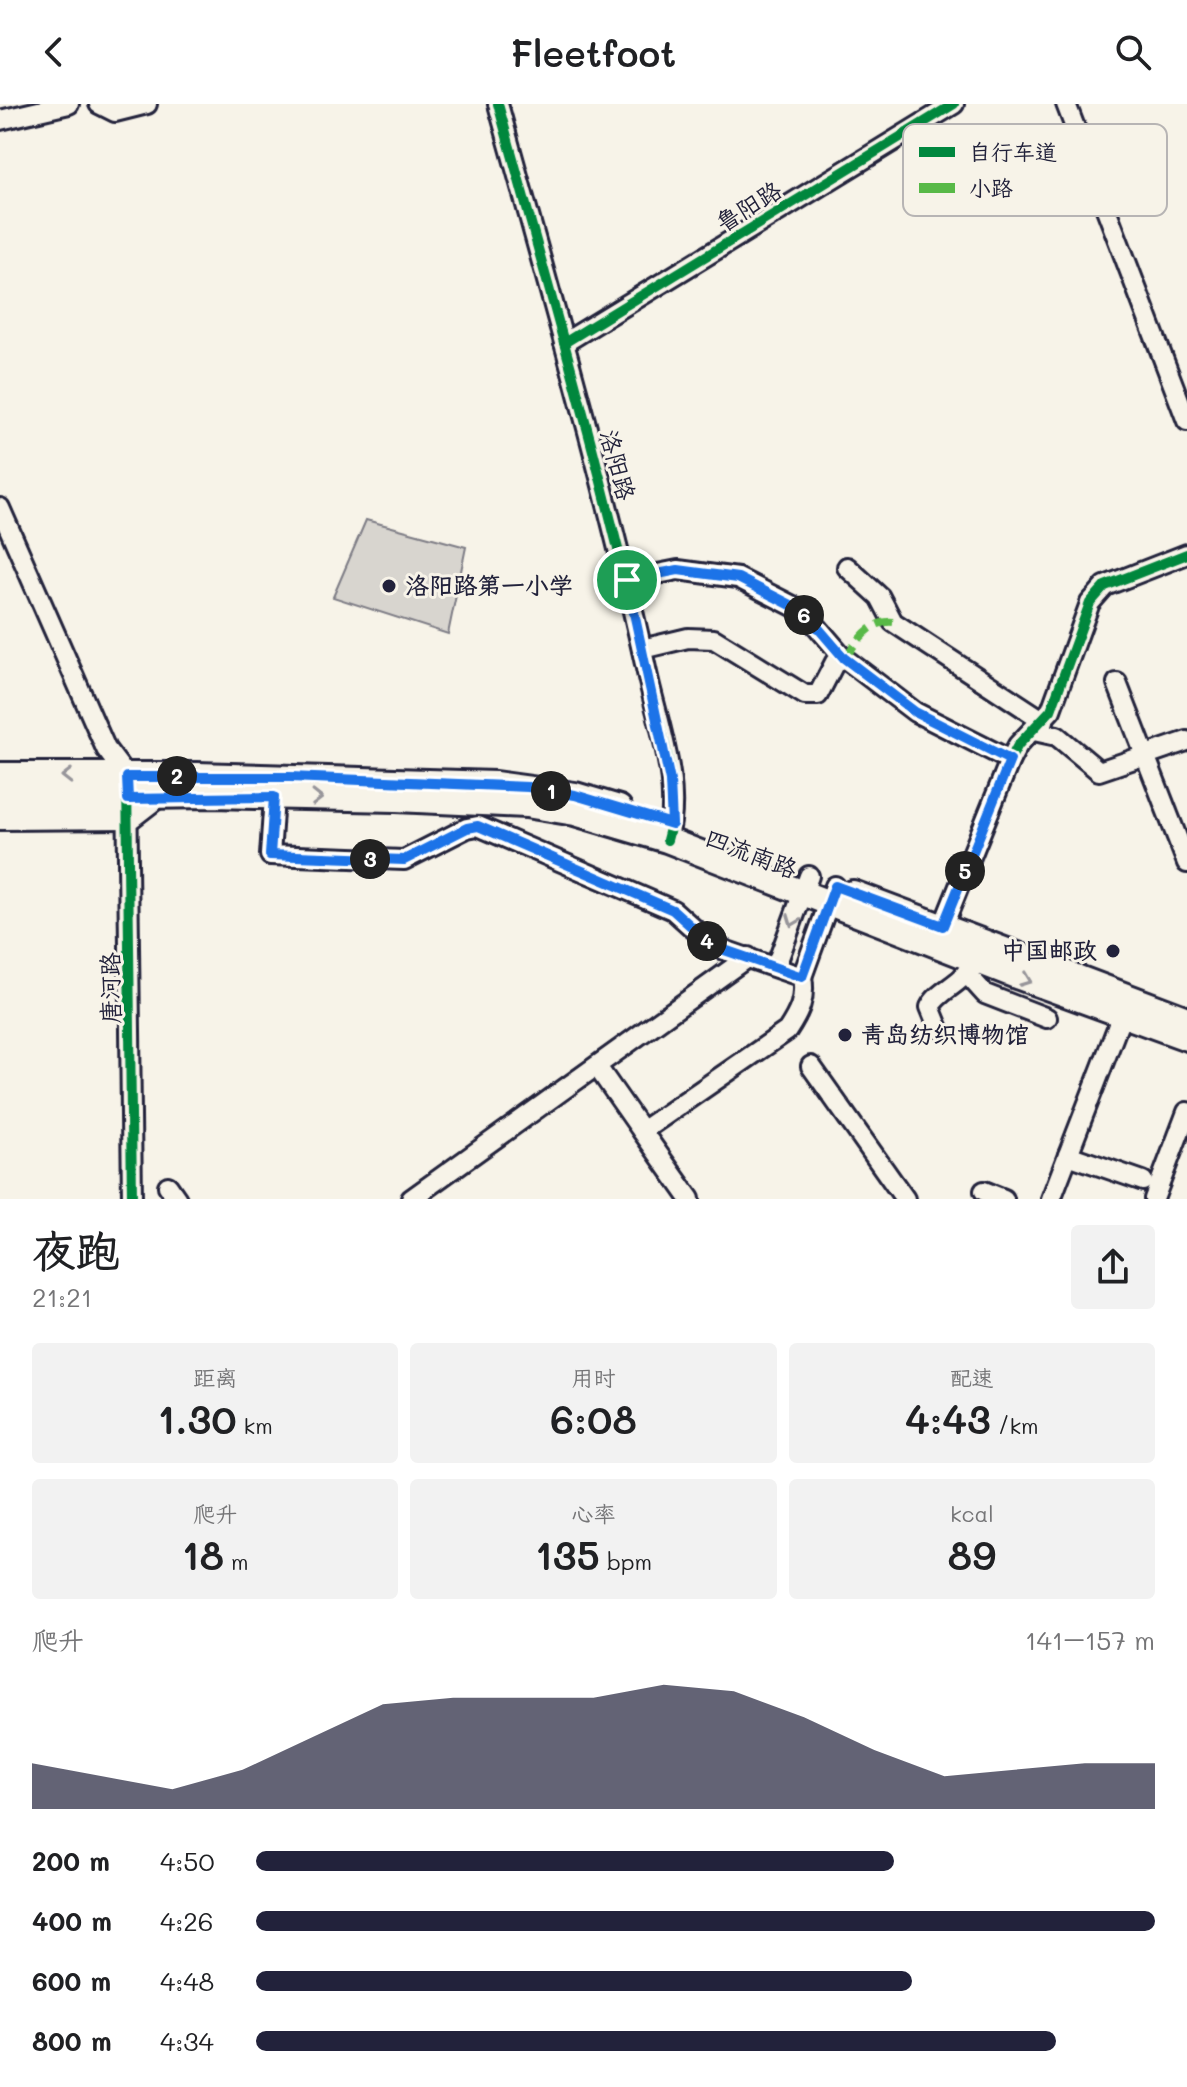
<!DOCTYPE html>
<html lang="zh">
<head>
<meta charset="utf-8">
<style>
	:root { --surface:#fff; --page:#f2f2f2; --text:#202124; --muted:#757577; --accent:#22223b }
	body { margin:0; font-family:Mali,"LXGW WenKai TC",sans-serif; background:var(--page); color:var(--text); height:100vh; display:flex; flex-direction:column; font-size:30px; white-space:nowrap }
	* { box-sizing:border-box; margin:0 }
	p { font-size:26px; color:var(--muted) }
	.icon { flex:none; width:44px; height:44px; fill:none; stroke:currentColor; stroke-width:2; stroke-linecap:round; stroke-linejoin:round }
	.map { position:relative; height:1095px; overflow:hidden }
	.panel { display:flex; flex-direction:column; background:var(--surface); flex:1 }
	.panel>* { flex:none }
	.pin { position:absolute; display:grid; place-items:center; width:68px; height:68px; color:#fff; margin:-34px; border:4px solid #fff; border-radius:50%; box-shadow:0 2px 8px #0007 }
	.km { position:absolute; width:40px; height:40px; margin:-20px; border-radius:50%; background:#222; color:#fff; font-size:22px; line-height:40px; text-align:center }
	.round { display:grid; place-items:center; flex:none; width:84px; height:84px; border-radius:8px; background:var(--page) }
	.summary { display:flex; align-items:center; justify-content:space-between; height:136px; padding:0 32px }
	h1 { font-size:44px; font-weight:600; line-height:60px }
	.figures { display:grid; grid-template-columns:repeat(3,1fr); gap:12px; height:136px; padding:8px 32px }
	.figures div { display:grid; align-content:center; border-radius:8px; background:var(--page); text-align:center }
	.figures b { font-size:40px; font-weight:600 }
	.figures small { font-size:22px; font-weight:400 }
	.figures p { font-size:22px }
	.chart { height:224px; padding:16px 32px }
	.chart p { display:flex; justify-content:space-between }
	.chart svg { width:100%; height:144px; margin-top:8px; fill:var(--accent); opacity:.7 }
	ul { padding:0 32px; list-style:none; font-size:26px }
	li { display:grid; grid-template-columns:128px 96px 1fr; align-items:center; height:60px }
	li i { height:20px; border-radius:10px; background:var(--accent) }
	header { display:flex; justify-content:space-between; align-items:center; height:104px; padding:0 32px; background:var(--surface); font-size:36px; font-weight:600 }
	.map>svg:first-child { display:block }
	.green { fill:#d8d5cf; stroke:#7d7c85; stroke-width:2 }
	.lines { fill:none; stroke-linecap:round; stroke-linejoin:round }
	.minor-casing { stroke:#22223b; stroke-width:24 }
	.major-casing { stroke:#22223b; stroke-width:30 }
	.minor { stroke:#f7f3e8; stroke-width:18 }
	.major { stroke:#f7f3e8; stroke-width:24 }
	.quiet { stroke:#58b947; stroke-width:8; stroke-dasharray:16 8; stroke-linecap:butt }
	.cycleway-casing { stroke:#f7f3e8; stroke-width:15 }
	.cycleway { stroke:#00873e; stroke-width:10 }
	.oneway { stroke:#97959a }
	.route-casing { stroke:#fff; stroke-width:16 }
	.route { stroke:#1a73e8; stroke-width:10 }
	.poi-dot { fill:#22223b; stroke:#f7f3e8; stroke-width:3 }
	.labels { text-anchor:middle; stroke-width:6; stroke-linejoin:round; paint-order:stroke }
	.street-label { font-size:24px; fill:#22223b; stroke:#f7f3e8 }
	.poi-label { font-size:24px; font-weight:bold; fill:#22223b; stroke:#f7f3e8; text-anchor:start }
	.key { fill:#f7f3e8; stroke:#b7b4b4; stroke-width:2 }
	.key-label { font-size:22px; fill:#22223b }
</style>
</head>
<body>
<header><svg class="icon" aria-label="back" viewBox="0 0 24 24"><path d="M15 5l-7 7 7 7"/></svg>Fleetfoot<svg class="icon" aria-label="search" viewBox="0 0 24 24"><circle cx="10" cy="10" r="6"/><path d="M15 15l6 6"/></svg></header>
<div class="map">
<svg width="1187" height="1095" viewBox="0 0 1187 1095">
	<rect width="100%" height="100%" fill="#f7f3e8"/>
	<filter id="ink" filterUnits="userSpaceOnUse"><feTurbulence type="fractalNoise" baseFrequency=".0125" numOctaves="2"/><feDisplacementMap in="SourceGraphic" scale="16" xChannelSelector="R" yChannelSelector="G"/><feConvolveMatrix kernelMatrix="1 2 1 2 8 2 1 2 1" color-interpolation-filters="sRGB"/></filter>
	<g filter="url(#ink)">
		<!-- green -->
		<path class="green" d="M366 416 466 443 448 530 333 493Z"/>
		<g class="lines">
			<!-- minor casing -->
			<g class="minor-casing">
				<g id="minor">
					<path d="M99 0 115 8 147 0"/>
					<path d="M498 0C550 189 605 378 647 569 658 620 683 684 667 736"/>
					<path d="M1066 0 1187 317"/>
					<path d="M0 16 69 0"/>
					<path d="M564 239 954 0"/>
					<path d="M0 404 106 645 127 673 132 1095"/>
					<path d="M847 463 880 493 893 518 1044 617"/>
					<path d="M627 476 678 466 738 474 793 502 813 518 844 554 915 608 1010 656"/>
					<path d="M642 545 688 534 714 535 805 591H818L835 558 844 554"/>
					<path d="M1117 579 1187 759"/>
					<path d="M1034 627 1057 632 1099 667 1187 637"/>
					<path d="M274 693 270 751 404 756 467 724 478 722 673 806 713 842 802 873C806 895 799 909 787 927L642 1027 690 1095"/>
					<path d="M943 822 1010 656 1018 641 1051 606 1090 499 1105 482 1187 450"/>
					<path d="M776 862 809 772"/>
					<path d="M967 870 985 890 1047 914"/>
					<path d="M802 873 835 782"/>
					<path d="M939 925 930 903C939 885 964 880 970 861"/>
					<path d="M811 962 905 1095"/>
					<path d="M598 964 642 1027"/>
					<path d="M1068 1051 1143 1077"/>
					<path d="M168 1082 177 1095"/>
					<path d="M984 1087 1004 1095"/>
					<path d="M411 1095 748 853"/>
					<path d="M1051 1095 1122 911"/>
					<path d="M1154 1095 1187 1008"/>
				</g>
			</g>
			<!-- major casing -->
			<g class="major-casing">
				<g id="major">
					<path d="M0 671H197L495 680 575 691 619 704"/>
					<path d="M0 694 212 691 396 695 526 701 575 709 667 736 1019 873 1187 934"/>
					<path d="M0 713 130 712 152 695"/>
					<path d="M853 789 1187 915"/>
				</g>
			</g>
			<!-- minor -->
			<use href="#minor" class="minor"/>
			<!-- major -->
			<use href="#major" class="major"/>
			<!-- quiet -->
			<path class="quiet" d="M844 554C858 538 869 516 893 518"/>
			<!-- cycleway casing -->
			<g class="cycleway-casing">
				<g id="cycleway">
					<path d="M498 0C550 189 605 378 647 569 658 620 683 684 667 736"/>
					<path d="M564 239 954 0"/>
					<path d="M127 673 132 1095"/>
					<path d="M943 822 1010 656 1018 641 1051 606 1090 499 1105 482 1187 450"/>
				</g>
			</g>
			<!-- cycleway -->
			<use href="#cycleway" class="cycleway"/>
		</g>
		<!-- one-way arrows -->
		<defs><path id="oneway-chevron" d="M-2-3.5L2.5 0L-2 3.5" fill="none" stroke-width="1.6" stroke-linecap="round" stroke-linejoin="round" transform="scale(2)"/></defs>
		<g class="oneway">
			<use href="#oneway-chevron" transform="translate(67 672) rotate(-179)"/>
			<use href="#oneway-chevron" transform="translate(317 694) rotate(1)"/>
			<use href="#oneway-chevron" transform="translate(793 817) rotate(111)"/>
			<use href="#oneway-chevron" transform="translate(1026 876) rotate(21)"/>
		</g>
	</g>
	<g class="lines" filter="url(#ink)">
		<!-- route casing -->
		<g class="route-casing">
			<path id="route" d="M678 466 738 474 793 502 813 518 844 554 915 608 1010 656 943 822 835 782 802 873 713 842 673 806 478 722 467 724 404 756 270 751 274 693 128 695 127 673H290L528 683 575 691 672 720 670 677 627 476Z"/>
		</g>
		<!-- route -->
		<use href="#route" class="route"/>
	</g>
	<!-- markers -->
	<g class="poi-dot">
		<circle cx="389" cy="482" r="8"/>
		<circle cx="1113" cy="847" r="8"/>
		<circle cx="845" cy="931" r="8"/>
	</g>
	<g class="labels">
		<!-- street labels -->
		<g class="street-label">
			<text transform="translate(749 103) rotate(-32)" y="8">鲁阳路</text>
			<text transform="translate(617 361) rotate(75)" y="8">洛阳路</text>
			<text transform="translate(751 750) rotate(21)" y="8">四流南路</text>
			<text transform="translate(111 884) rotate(-90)" y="8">唐河路</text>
		</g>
		<!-- poi labels -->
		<g class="poi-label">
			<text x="405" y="490">洛阳路第一小学</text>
			<text x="1097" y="855" text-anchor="end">中国邮政</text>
			<text x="861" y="939">青岛纺织博物馆</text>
		</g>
	</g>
	<!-- legend -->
	<rect x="903" y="20" width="264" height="92" rx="12" class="key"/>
	<rect x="919" y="43" width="36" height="10" fill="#00873e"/>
	<rect x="919" y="79" width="36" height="10" fill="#58b947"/>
	<g class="key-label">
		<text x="969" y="56">自行车道</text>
		<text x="969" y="92">小路</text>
	</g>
</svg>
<div class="pin" style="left:627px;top:476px;background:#1e9e55"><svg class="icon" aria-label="arrive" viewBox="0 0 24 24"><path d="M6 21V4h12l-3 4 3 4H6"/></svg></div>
<b class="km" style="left:551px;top:687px">1</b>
<b class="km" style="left:177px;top:672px">2</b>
<b class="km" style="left:370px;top:755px">3</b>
<b class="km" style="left:707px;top:837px">4</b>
<b class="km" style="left:965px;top:767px">5</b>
<b class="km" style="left:804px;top:511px">6</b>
</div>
<section class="panel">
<div class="summary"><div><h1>夜跑</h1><p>21:21</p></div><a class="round"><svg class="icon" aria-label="share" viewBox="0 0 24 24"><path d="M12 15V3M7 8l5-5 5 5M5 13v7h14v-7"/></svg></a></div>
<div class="figures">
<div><p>距离</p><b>1.30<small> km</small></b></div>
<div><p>用时</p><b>6:08</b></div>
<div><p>配速</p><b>4:43<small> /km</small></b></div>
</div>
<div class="figures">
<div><p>爬升</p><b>18<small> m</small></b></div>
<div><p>心率</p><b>135<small> bpm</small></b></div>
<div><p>kcal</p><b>89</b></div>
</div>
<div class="chart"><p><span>爬升</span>141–157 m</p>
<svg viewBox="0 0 160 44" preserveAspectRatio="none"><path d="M0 44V30L10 34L20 38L30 32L40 22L50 12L60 10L70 10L80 10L90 6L100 8L110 16L120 26L130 34L140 32L150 30L160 30V44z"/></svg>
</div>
<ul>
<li><b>200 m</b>4:50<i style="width:71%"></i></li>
<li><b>400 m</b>4:26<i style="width:100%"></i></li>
<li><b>600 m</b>4:48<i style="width:73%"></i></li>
<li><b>800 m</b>4:34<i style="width:89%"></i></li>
</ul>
</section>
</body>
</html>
